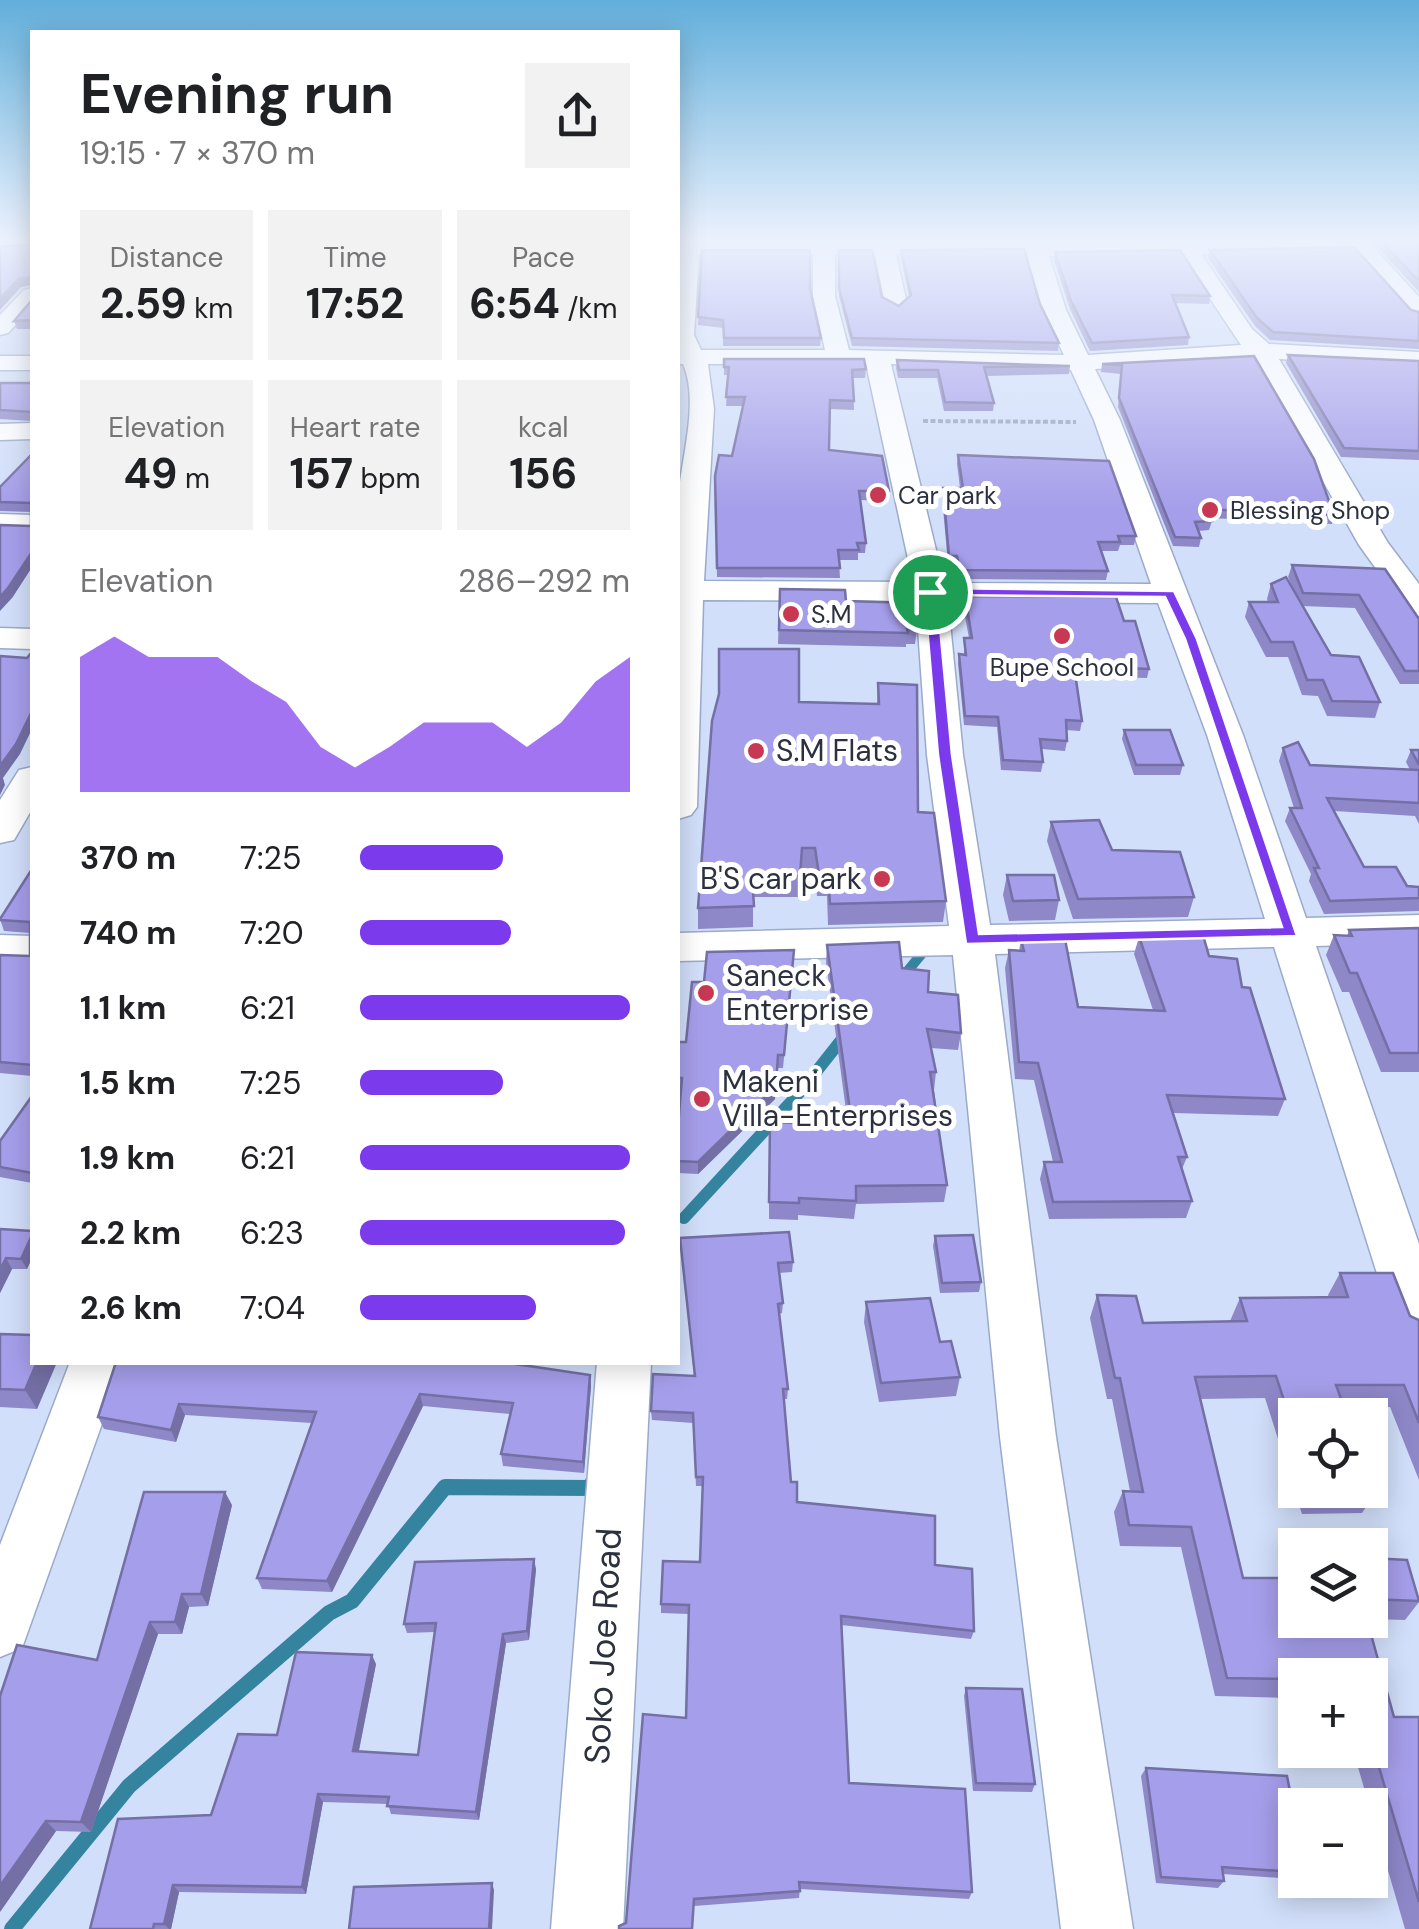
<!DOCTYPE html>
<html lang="en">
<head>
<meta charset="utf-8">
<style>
	:root { --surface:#fff; --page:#f2f2f2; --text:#202124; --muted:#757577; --accent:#7c3aed }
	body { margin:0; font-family:"DM Sans",sans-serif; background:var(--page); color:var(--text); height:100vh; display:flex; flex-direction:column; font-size:38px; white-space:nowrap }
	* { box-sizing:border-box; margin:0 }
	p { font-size:32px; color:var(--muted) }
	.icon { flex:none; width:55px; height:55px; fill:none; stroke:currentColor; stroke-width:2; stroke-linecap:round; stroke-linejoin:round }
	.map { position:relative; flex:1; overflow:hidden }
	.drawer { position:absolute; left:30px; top:30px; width:650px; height:1335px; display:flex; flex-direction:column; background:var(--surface); border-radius:0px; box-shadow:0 5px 25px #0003 }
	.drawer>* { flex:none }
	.fabs { position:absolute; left:1278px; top:1398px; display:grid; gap:20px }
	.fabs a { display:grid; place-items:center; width:110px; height:110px; border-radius:0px; background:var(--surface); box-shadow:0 5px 25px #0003; font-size:50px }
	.pin { position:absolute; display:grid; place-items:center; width:85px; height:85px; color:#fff; margin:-42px; border:5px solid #fff; border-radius:50%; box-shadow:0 2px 10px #0007 }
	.round { display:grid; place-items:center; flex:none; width:105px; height:105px; border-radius:0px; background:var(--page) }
	.summary { display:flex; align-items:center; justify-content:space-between; height:170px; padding:0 50px }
	h1 { font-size:55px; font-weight:700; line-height:75px }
	.figures { display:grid; grid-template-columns:repeat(3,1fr); gap:15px; height:170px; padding:10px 50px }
	.figures div { display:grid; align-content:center; border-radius:0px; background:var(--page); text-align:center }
	.figures b { font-size:42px; font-weight:700 }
	.figures small { font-size:28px; font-weight:400 }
	.figures p { font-size:28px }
	.chart { height:280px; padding:20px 50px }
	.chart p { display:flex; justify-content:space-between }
	.chart svg { width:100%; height:180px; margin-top:10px; fill:var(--accent); opacity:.7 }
	ul { padding:0 50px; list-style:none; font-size:32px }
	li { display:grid; grid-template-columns:160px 120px 1fr; align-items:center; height:75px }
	li i { height:25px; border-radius:12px; background:var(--accent) }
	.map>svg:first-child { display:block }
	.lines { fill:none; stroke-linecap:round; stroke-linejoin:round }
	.stream-far2 { stroke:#35849f; stroke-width:10 }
	.stream-far1 { stroke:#35849f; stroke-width:12 }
	.stream { stroke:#35849f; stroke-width:16 }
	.street-casing { stroke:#9baaca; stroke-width:3 }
	.path { stroke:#96a1b7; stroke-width:4; stroke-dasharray:5 2.5; stroke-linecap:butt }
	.street { fill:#fff; fill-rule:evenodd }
	.wall { fill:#8e88c9 }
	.shaded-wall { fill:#746fa4 }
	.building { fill:#a59eea; stroke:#746fa4; stroke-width:2.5 }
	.route { fill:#7c3aed; stroke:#fff; stroke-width:2.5; fill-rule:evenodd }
	.poi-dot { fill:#c83852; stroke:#fff; stroke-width:4 }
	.labels { text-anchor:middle; stroke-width:10; stroke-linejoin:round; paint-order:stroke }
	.far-poi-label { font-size:25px; fill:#2b313e; stroke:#fff; text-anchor:start }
	.poi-label { font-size:30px; fill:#2b313e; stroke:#fff; text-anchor:start }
	.near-street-label { font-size:35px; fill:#2b313e; stroke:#fff }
</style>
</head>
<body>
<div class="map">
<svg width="1419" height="1929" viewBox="0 0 1419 1929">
	<rect width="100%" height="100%" fill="#d2dffa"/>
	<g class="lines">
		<!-- stream-far2 -->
		<path class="stream-far2" d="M901 979 924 951"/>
		<!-- stream-far1 -->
		<path class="stream-far1" d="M684 1218 801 1091 846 1034"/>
		<!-- stream -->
		<path class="stream" d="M12 1929 129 1786 329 1613 352 1601 445 1487 593 1488V1482"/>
		<!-- street casing -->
		<g class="street-casing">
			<g id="street">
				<path d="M0 239H32V250L0 251Z"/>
				<path d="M679 239H1049V243L1366 239 1419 297V318L1411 316 1354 251 1201 254 1252 329 1269 344 1419 352V366L1279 359 1388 543 1419 584V616L1408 613 1359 545 1254 359 1095 369 1120 420 1243 735 1306 918 1419 915V943L1316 946 1419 1244V1344L1400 1337 1392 1321 1274 947 995 954 1056 1437 1133 1929H1061L1000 1437 953 955 678 961V933L949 926 927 755 916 601 703 600 697 807 691 815 678 819C678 713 673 607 678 502 680 460 700 404 683 364H678ZM1026 253 1042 310 1064 355 849 350 835 296V254H875L885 304 896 311 907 304 896 254ZM699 254H813V296L825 350H701L694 335ZM1180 254 1241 345 1088 355 1066 310 1049 256ZM708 364H866L913 582 704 581 714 409ZM891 364 1071 370 1094 420 1151 584 944 583ZM948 602 1158 603 1207 735 1265 919 990 925 963 755Z"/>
				<path d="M32 288V308L8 333 0 335V315L24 290Z"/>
				<rect x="0" y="356" width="32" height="14"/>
				<path d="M32 423V439L0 440V424Z"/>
				<path d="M0 514 32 515V533L0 532Z"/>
				<path d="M0 628 32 629V649L0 648Z"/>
				<path d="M32 767V809L14 840 0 843V800L19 770Z"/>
				<path d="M0 935 32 936V964L0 963Z"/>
				<path d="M70 1362H124L22 1648 0 1657V1545Z"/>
				<path d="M597 1362H651L623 1929H551Z"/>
			</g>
		</g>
		<!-- path -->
		<path class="path" d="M923 421 1076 422"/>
		<!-- street -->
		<use href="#street" class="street"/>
	</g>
	<!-- wall -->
	<g class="wall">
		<path d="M1370 239H1419V292Z"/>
		<path d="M702 250 810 289 821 338 820 346H723V328L698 325Z"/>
		<path d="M839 250 882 297 899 306 909 297 901 258V250L1040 304 1059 343 1058 351 852 346 839 296Z"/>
		<path d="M1210 250 1419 312V349L1270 340 1255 326 1208 258Z"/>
		<path d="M1055 252 1210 296 1209 304 1175 303 1189 337 1188 345 1090 351 1070 309 1054 260Z"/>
		<path d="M32 300V329H17L14 321Z"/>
		<path d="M1288 355 1419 361V460L1341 457 1286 363Z"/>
		<path d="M1254 356 1334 515 1332 524 1210 518 1212 521 1209 530 1198 531 1201 538 1199 547 1173 546 1118 407 1121 374 1101 372 1102 364Z"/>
		<path d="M724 359 866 369 865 378H853L854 410 830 409 829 450 889 491 888 501 860 500 866 543 865 553H858V560H839L840 578 717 577 715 476 732 456 743 406H726L728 375H724Z"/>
		<path d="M897 360 1070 366 1069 374 986 376 994 403 993 411H944L937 378H898L896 368Z"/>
		<path d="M32 380V421L0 419V383H30Z"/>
		<path d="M32 455V567L12 598 31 526V512L0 511V487Z"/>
		<path d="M958 455 1136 536 1134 545H1120L1118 551H1101L1108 571 1106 580 959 579 956 565H948L942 497 943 488H960L957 464Z"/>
		<path d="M1292 565 1419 619V684H1400L1355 608 1302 606 1331 655 1380 702 1375 718 1327 716 1318 696 1302 695 1288 657H1266L1245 617 1249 602H1268L1267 599 1271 584 1294 591 1288 577Z"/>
		<path d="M780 589 846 601 917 629 915 644H906V647L778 644Z"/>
		<path d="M965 596 1124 621 1149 669 1147 678 1075 676 1082 721 1080 731 1066 730 1067 741 1065 751 1042 749 1043 762 1041 772 1001 770 997 727 964 725 958 664 959 654 964 655V638H969L963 606Z"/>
		<path d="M878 683 946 901 943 922 828 925 827 896H817L814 869H801L799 897H753V927L698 929V908L799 702 877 704Z"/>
		<path d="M1124 730 1183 765 1180 775H1134L1122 739Z"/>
		<path d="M1283 748 1310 765 1410 770 1406 762 1411 750H1419V824L1415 816 1334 811 1364 867 1407 886 1419 887V911L1324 914 1309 881 1311 874 1285 821 1290 808H1294L1279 761Z"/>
		<path d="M1051 822 1112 850 1194 897 1188 917 1073 919 1047 841Z"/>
		<path d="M32 869V1076L0 1073V955L30 956V933L4 931 0 919Z"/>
		<path d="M1007 875 1059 900 1055 920 1009 921 1003 895Z"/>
		<path d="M1419 928V1072H1381L1349 992H1342L1326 955 1334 935 1347 936 1349 930Z"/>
		<path d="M1139 937 1209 956 1242 987 1285 1099 1278 1116 1173 1113 1187 1157 1182 1169 1192 1201 1186 1218 1049 1219 1040 1179 1044 1162H1053L1034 1080 1015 1079 1005 968 1009 950 1019 951 1021 940 1078 1007 1153 1010 1134 954Z"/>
		<path d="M827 945 928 992 961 1033 958 1050 931 1048 936 1072 934 1090 947 1185 944 1202 856 1204 854 1219 798 1215V1220L769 1219V1139L848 1125 826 962Z"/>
		<path d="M794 950 783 1068H778L775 1099 698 1174 678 1173V1127L681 1090H678V1042H686L704 982Z"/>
		<path d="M32 1096V1183L0 1177V1141Z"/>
		<path d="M0 1229 32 1231V1258L27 1269H12L0 1293Z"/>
		<path d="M935 1236 981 1282 979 1292 940 1293 933 1246Z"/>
		<path d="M680 1238 793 1262 792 1272 779 1273 783 1303 782 1313 779 1314 788 1389 787 1399H784L791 1482 797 1502 935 1565 974 1631 971 1639 841 1625 849 1783 972 1892 969 1899 800 1889 799 1898 694 1906 626 1923 686 1718 689 1614 661 1613V1604L700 1562 703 1486H696L693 1423 652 1420 651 1411 694 1376Z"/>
		<path d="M1340 1273H1393L1410 1316 1419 1320V1480L1390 1407H1344L1347 1415H1295V1490H1370V1476L1376 1492 1362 1513 1302 1514 1265 1398 1200 1399 1243 1578H1295V1620H1367L1394 1717H1419V1929H1405L1353 1750H1370V1675H1295V1698L1215 1696 1181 1547 1120 1546 1114 1512 1123 1491H1130L1112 1399H1107L1090 1318 1097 1295 1136 1296 1143 1323 1230 1321 1240 1298 1329 1297 1328 1295Z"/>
		<path d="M866 1302 940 1342 960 1377 956 1396 879 1402 864 1322Z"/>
		<path d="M0 1334 32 1362H57L37 1409 0 1407Z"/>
		<path d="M116 1362 590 1375 591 1386 584 1473 503 1466 501 1454 511 1414 423 1406 332 1592 262 1589 257 1578 312 1423 185 1415 176 1442 104 1429 98 1417Z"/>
		<path d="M232 1505 208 1606 189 1607 182 1634H158L91 1832 56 1831 0 1912 97 1660Z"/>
		<path d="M1370 1558 1419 1597V1602L1405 1620 1370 1619Z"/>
		<path d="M536 1569 529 1640 506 1643 479 1820 391 1814 388 1804 323 1802 306 1894 179 1892 171 1929H90L211 1815 277 1735 376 1664 359 1751 418 1755 435 1632 407 1633 404 1624Z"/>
		<path d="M966 1688 1035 1784 1032 1792 973 1791 964 1696Z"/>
		<path d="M1146 1768 1295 1816V1879L1223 1874 1224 1881 1218 1888 1156 1883 1141 1776Z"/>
	</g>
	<!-- shaded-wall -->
	<g class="shaded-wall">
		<path d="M32 277V285L21 287 0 310V298L19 279Z"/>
		<path d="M32 552V567L12 598 0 611V597Z"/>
		<path d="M32 711V729L20 754 3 778 5 785 0 795V766Z"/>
		<path d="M778 1055 775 1099 698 1174V1162Z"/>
		<path d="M32 1235V1258L27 1269 21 1259Z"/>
		<path d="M6 1258 12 1269 0 1293V1270Z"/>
		<path d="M37 1362H57L37 1409 25 1390Z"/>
		<path d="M590 1375 591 1386 584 1473 583 1462Z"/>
		<path d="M420 1394 423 1406 332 1592 327 1581Z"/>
		<path d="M179 1404 185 1415 176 1442 171 1430Z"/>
		<path d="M225 1492 232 1505 208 1606 201 1594Z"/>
		<path d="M534 1559 536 1569 529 1640 527 1631Z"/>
		<path d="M182 1594 189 1607 182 1634 175 1622Z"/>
		<path d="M150 1622 158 1634 91 1832 81 1822Z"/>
		<path d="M503 1634 506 1643 479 1820 476 1812Z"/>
		<path d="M372 1655 376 1664 357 1759 353 1751Z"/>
		<path d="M318 1794 323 1802 306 1894 302 1887Z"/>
		<path d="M46 1821 56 1831 0 1912V1886Z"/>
		<path d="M492 1883 494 1890 492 1929H489Z"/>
		<path d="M173 1885 179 1892 171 1929H169L164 1924Z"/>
	</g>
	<!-- building -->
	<g class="building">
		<path d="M32 239V288V277L19 279 0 298V246L32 245Z"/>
		<path d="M1379 239H1419V281Z"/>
		<path d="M1354 247 1411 310 1419 312V341L1273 332 1257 318 1210 250Z"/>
		<path d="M1024 249 1040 304 1059 343 852 338 839 288V250H872L882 297 899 306 911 295 901 250Z"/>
		<path d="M702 250H810V289L821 338H724L723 320 698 317Z"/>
		<path d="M1180 250 1210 296 1172 295 1189 337 1092 343 1071 301 1055 252Z"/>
		<path d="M32 300V320L14 321Z"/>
		<path d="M1288 355 1419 361V451L1344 448Z"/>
		<path d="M1254 356 1314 459 1334 515 1204 509 1212 521 1195 522 1201 538 1175 537 1119 398 1122 365 1102 364Z"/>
		<path d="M724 359H864L866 369 852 370 854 401 830 400 829 450 882 456 889 491H859L866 543H857L859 550H838L840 568H717L715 476 719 455 732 456 745 397H726L729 367H724Z"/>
		<path d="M897 360 1070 366 984 367 994 403 945 402 938 370H899Z"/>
		<path d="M32 380V412L0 410V383H30Z"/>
		<path d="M32 454V552L8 588 0 597V525L31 526V503L0 502V487Z"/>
		<path d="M958 455 1109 461 1136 536H1118L1120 542H1098L1108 571 960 570 957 556H949L943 488H963Z"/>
		<path d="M1292 565 1385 569 1419 619V671H1405L1359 595 1303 593Z"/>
		<path d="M1286 577 1331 655 1359 657 1380 702 1332 701 1323 680H1307L1293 642H1271L1249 602H1278L1271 584Z"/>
		<path d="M780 589 845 590 846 601 915 603 917 629H907L908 633 779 630Z"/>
		<path d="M965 596 1116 597 1124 621H1135L1149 669 1074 666 1082 721 1066 720 1067 741 1040 739 1043 762 1003 760 998 717 965 716 959 654 966 655 964 638H972Z"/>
		<path d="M719 649H799V702L879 704 878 683 917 685 918 812 934 813 946 901 830 904 828 875H819L815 848H802L800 876H752L754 906 698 908 712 721 719 694Z"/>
		<path d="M32 652V711L16 744 0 766V656L27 658Z"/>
		<path d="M1124 730H1170L1183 765H1136Z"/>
		<path d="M1298 742 1310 765 1419 770V803L1327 798 1364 867H1396L1407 886 1419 887V898L1330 901 1314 868H1319L1290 808H1302L1283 748Z"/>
		<path d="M1411 750H1419V765Z"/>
		<path d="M1099 820 1112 850 1180 852 1194 897 1078 899 1051 822Z"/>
		<path d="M32 869V1065L0 1062V955L30 956V922L0 920V919Z"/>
		<path d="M1007 875H1054L1059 900 1013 901Z"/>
		<path d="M1419 928V1053H1390L1357 973H1350L1334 935 1352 936 1349 930Z"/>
		<path d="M1203 935 1209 956 1237 959 1242 987 1250 988 1285 1099 1167 1095 1187 1157H1178L1192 1201 1053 1202 1044 1162H1062L1038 1063 1019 1062 1009 950 1024 951 1021 940 1065 939 1078 1007 1165 1011 1139 937Z"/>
		<path d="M899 942 902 968 929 971 928 992 958 995 961 1033 927 1029 936 1072H930L947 1185 856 1186V1201L799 1198V1203L769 1202 770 1122 852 1125 827 945Z"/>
		<path d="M794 950 784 1055H778L776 1086 698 1162 678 1161V1127L682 1078H678V1042H686L692 982H704L707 952Z"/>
		<path d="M32 1096V1173L0 1167V1141Z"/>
		<path d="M0 1229 32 1231V1235L21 1259 6 1258 0 1270Z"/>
		<path d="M789 1232 793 1262 778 1263 783 1303 778 1304 788 1389H783L791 1482H797V1502L935 1516V1565L972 1569 974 1631 841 1616 849 1783 965 1789 972 1892 799 1882 800 1891 694 1899 692 1929H619V1926L626 1923 643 1714 686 1718 689 1605 661 1604 663 1561 700 1562 703 1477H696L693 1413 651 1411 653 1374 695 1376 680 1238Z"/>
		<path d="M973 1235 981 1282 942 1283 935 1236Z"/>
		<path d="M1340 1273H1393L1410 1316 1419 1320V1423L1404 1385H1336L1347 1415H1295V1434L1276 1376 1195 1377 1243 1578H1295V1620H1367L1394 1717H1419V1902L1370 1737V1675H1295V1679L1227 1678 1191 1527 1129 1525 1123 1491 1143 1492 1120 1378H1115L1097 1295 1136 1296 1143 1323 1247 1321 1240 1298 1348 1297Z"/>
		<path d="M930 1298 940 1342 951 1341 960 1377 881 1383 866 1302Z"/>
		<path d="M0 1334 32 1335V1362H37L25 1390 0 1389Z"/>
		<path d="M116 1362H502L590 1375 583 1462 501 1454 513 1403 420 1394 327 1581 257 1578 316 1412 179 1404 171 1430 98 1417Z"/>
		<path d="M1370 1476 1376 1492 1315 1493 1314 1490H1370Z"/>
		<path d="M144 1492H225L201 1594H182L175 1622H150L81 1822 46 1821 0 1886V1696L17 1645 97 1660Z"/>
		<path d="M1370 1558 1407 1560 1419 1601 1370 1599Z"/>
		<path d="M534 1559 527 1631 503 1634 476 1812 387 1806 389 1797 318 1794 302 1887 173 1885 164 1924H154L153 1929H90L118 1819 211 1815 238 1734 277 1735 296 1652 372 1655 353 1751 418 1755 436 1623 404 1624 415 1562Z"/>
		<path d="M966 1688 1022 1689 1035 1784 976 1783Z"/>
		<path d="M1146 1768 1287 1776 1295 1816V1872L1222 1867 1224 1881 1161 1877Z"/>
		<path d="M492 1883 489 1929H349L354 1887Z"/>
	</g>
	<!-- sky -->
	<linearGradient id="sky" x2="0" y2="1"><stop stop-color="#62afdb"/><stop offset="0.47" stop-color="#ebf1fd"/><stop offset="1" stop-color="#ebf1fd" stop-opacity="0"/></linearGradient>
	<rect width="1419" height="509" fill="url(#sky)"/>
	<!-- route -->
	<path class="route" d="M930 588 1174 591 1197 639 1297 936 966 944 938 755 924 592ZM937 595 1165 597 1185 639 1282 927 979 934 952 755Z"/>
	<!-- markers -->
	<g class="poi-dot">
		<circle cx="878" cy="495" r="10"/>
		<circle cx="1210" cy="510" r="10"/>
		<circle cx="791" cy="614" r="10"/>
		<circle cx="1062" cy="636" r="10"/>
		<circle cx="756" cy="751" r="10"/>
		<circle cx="882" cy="879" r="10"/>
		<circle cx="706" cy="993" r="10"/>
		<circle cx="702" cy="1099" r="10"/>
	</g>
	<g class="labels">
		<!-- far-poi labels -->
		<g class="far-poi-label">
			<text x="898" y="504">Car park</text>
			<text x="1230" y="519">Blessing Shop</text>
			<text x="811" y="623">S.M</text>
			<text x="1062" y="676" text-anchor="middle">Bupe School</text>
		</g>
		<!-- poi labels -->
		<g class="poi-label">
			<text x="776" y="761">S.M Flats</text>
			<text x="862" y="889" text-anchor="end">B'S car park</text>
			<text x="726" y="986">Saneck<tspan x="726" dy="34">Enterprise</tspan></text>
			<text x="722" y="1092">Makeni<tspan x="722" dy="34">Villa-Enterprises</tspan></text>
		</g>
		<!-- near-street labels -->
		<g class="near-street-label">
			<text transform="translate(603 1646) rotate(-87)" y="12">Soko Joe Road</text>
		</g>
	</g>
</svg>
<div class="fabs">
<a><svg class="icon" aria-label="locate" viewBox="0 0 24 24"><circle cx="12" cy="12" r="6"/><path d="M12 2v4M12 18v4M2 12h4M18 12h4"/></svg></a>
<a><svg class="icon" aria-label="layers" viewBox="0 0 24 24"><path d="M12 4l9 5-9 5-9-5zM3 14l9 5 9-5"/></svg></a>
<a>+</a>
<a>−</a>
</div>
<div class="pin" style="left:930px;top:592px;background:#1e9e55"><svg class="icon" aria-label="arrive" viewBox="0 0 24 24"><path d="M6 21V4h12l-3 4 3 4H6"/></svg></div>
<section class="drawer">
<div class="summary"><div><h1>Evening run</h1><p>19:15 · 7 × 370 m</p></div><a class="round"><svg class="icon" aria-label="share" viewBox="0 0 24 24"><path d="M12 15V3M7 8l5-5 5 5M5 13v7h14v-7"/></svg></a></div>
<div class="figures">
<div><p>Distance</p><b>2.59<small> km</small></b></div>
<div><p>Time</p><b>17:52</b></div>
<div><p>Pace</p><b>6:54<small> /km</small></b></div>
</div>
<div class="figures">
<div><p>Elevation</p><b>49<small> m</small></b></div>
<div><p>Heart rate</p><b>157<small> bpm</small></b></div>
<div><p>kcal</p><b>156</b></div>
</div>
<div class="chart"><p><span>Elevation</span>286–292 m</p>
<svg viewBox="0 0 160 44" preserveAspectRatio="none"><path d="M0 44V11L10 6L20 11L30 11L40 11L50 17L60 22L70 33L80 38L90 33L100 27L110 27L120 27L130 33L140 27L150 17L160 11V44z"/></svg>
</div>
<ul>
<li><b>370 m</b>7:25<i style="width:53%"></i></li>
<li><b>740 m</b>7:20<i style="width:56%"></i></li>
<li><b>1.1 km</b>6:21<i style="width:100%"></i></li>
<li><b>1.5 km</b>7:25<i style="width:53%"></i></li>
<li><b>1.9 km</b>6:21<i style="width:100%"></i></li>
<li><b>2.2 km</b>6:23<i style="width:98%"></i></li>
<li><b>2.6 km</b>7:04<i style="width:65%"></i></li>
</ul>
</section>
</div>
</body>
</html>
